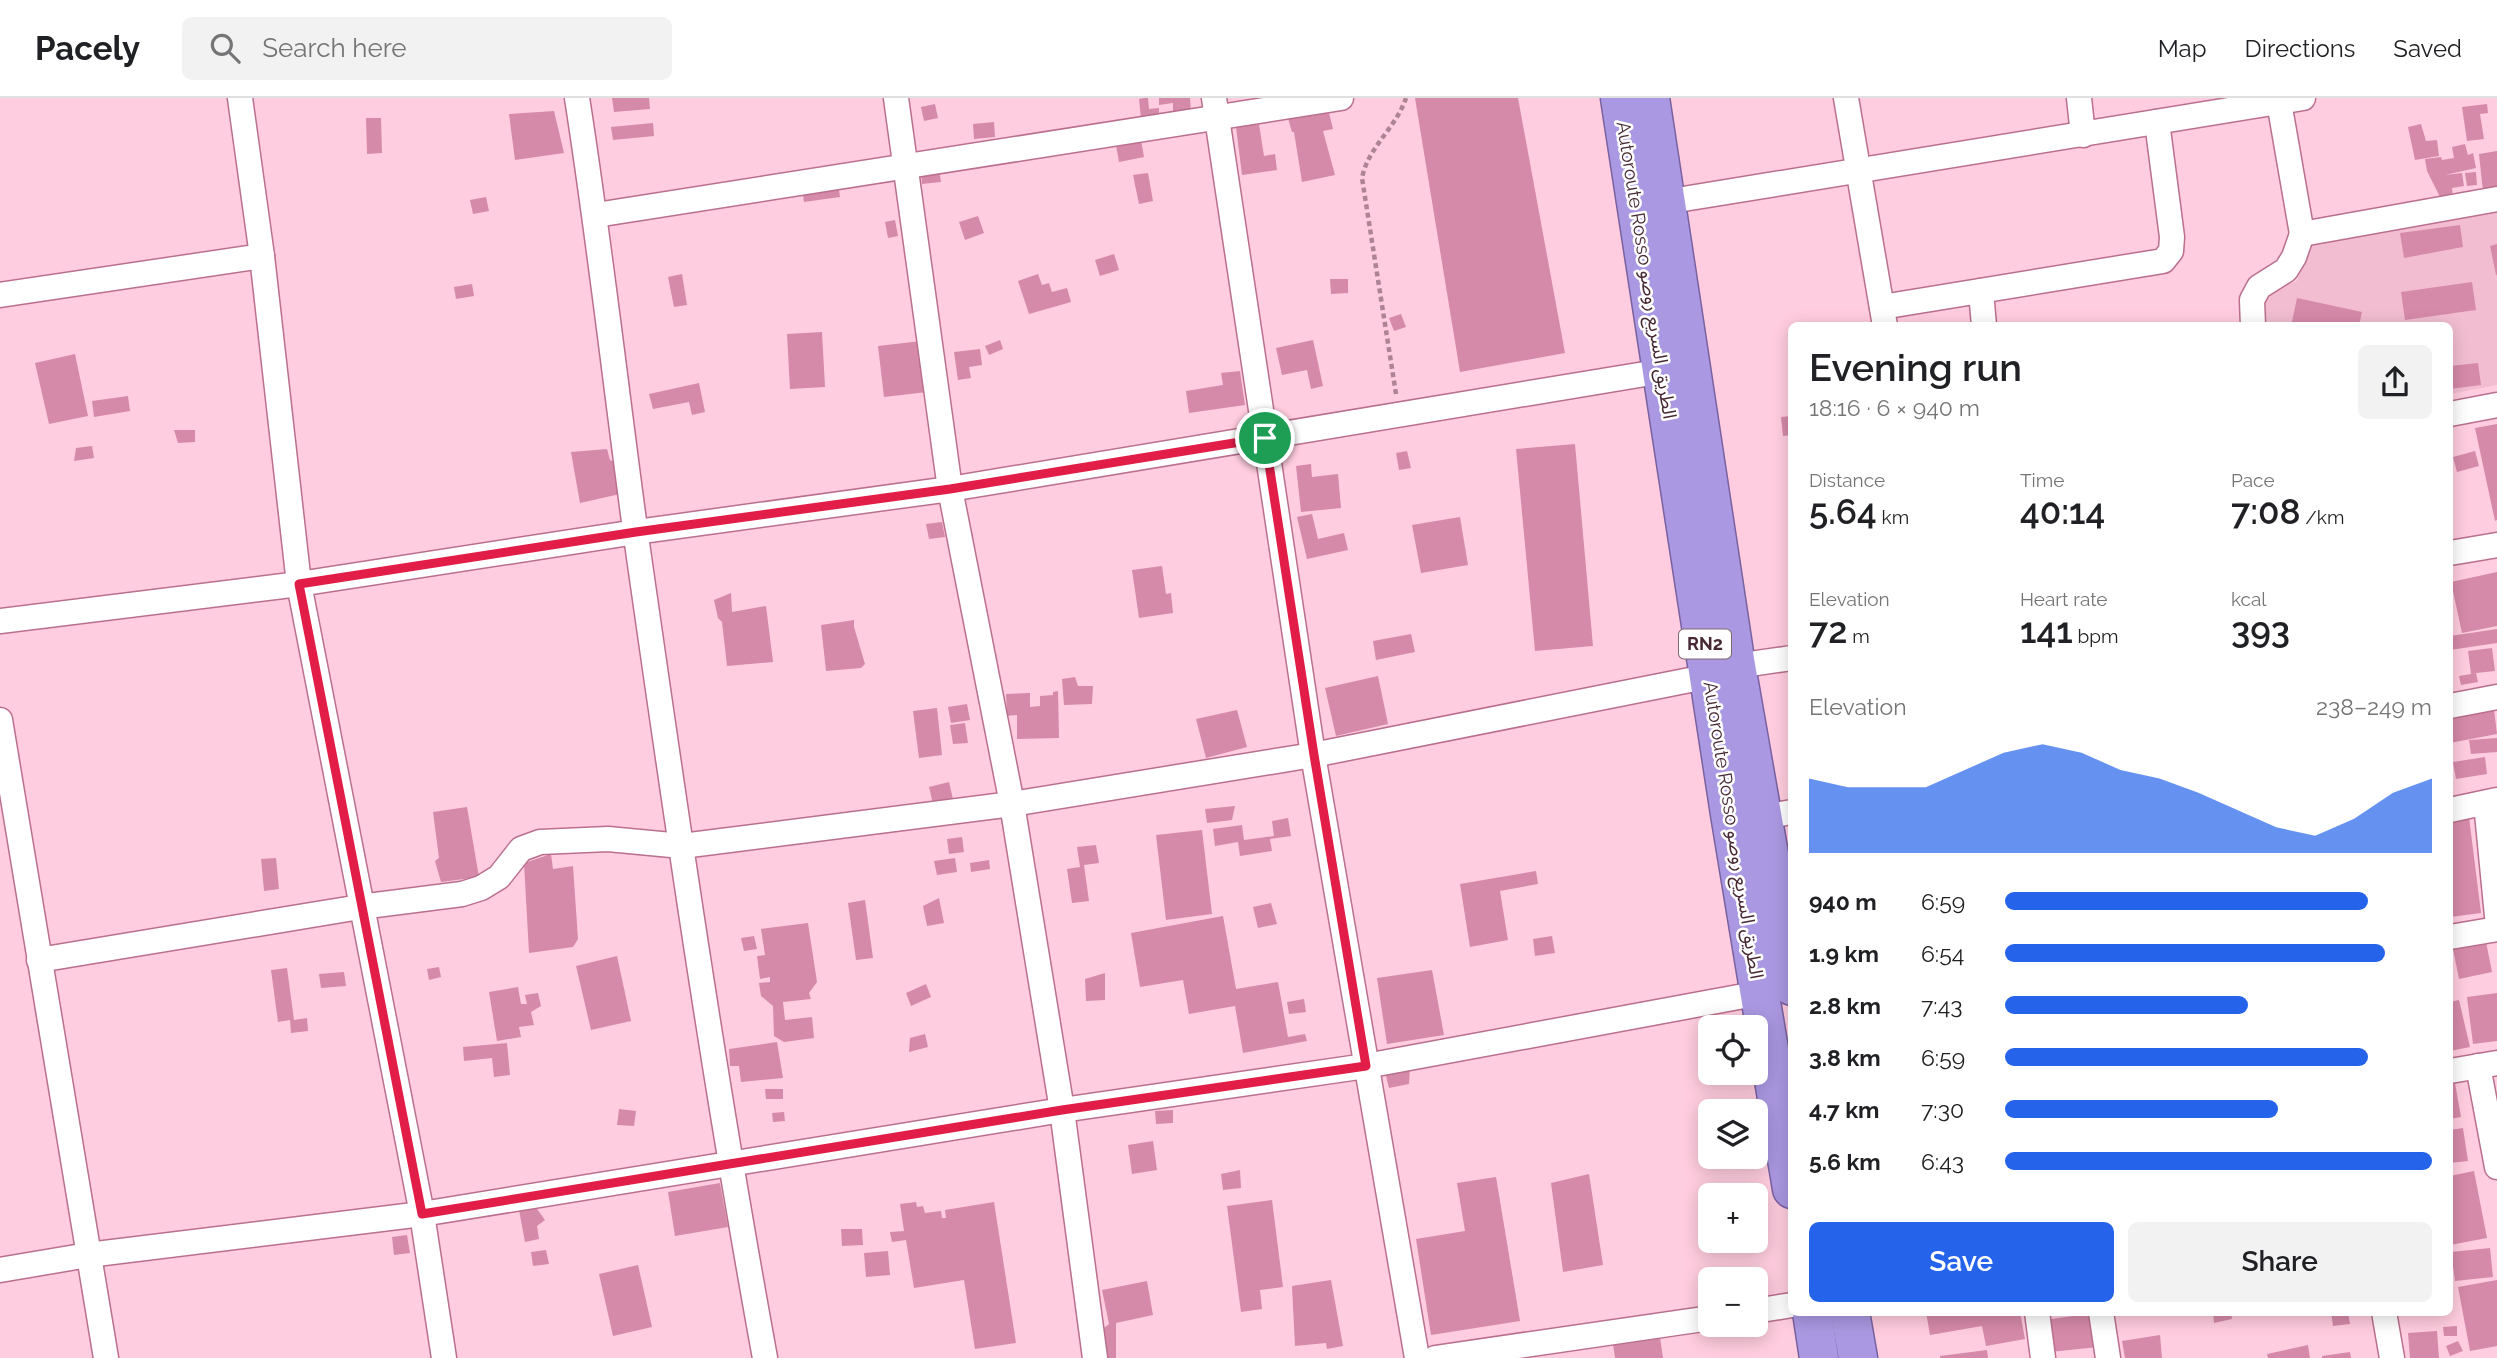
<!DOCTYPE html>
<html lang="en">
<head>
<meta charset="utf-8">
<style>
	:root { --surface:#fff; --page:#f2f2f2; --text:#202124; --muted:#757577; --line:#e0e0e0; --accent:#2563eb }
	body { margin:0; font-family:Raleway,"Noto Sans Arabic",sans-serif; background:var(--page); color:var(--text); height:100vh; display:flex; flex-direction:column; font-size:26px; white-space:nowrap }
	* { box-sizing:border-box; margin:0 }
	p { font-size:23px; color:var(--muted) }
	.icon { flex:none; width:38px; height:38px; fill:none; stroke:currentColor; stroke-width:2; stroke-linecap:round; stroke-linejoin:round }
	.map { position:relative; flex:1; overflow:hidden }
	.details { position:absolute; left:1788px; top:224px; width:665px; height:994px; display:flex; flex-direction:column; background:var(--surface); border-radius:10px; box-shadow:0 4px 18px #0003 }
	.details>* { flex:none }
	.controls { position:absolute; left:1698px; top:917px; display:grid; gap:14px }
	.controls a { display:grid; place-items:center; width:70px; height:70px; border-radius:10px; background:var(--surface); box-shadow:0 4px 18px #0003; font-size:35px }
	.pin { position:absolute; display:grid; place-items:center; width:60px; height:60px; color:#fff; margin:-30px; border:4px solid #fff; border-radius:50%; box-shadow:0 2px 7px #0007 }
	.round { display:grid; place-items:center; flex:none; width:74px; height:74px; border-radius:10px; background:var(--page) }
	.overview { display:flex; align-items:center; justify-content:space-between; height:119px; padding:0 21px }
	h1 { font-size:38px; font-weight:600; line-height:52px }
	.stats { display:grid; grid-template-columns:repeat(3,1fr); gap:10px; height:119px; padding:7px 21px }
	.stats div { display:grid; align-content:center }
	.stats b { font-size:35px; font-weight:600 }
	.stats small { font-size:19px; font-weight:400 }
	.stats p { font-size:19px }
	.chart { height:196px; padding:14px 21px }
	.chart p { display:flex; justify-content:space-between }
	.chart svg { width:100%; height:126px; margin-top:7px; fill:var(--accent); opacity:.7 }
	.button { display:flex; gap:14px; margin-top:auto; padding:14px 21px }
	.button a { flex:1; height:80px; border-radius:10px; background:var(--accent); color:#fff; font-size:28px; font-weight:600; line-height:80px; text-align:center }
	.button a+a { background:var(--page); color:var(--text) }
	ul { padding:0 21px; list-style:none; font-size:23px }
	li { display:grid; grid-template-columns:112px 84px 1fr; align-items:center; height:52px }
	li i { height:18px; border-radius:9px; background:var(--accent) }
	header { display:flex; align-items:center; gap:42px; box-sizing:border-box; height:98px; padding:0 35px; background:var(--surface); border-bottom:2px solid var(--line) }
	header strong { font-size:33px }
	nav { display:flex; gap:38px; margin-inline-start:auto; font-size:24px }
	.search { width:490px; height:63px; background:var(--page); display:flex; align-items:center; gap:18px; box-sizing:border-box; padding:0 24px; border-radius:10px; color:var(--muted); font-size:26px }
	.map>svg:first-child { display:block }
	.built { fill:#f2bdd1 }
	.building { fill:#d68aa9 }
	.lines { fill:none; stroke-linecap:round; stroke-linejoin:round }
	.minor-casing { stroke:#ba6f8e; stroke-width:27 }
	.trunk-casing { stroke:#7a61a0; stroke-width:41 }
	.path { stroke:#ae8493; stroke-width:4.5; stroke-dasharray:5 3.5; stroke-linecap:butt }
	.minor { stroke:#fff; stroke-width:24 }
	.trunk { stroke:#ab98e2; stroke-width:38 }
	.route-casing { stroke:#fff; stroke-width:14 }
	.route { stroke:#e11d48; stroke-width:9 }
	.labels { text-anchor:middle; stroke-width:5; stroke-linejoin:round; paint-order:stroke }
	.shield { fill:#fefefe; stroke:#7e6871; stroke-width:2 }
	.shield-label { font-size:18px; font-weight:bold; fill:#472834 }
	.street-label { font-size:19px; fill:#472834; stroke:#fefefe }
</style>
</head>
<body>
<header>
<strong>Pacely</strong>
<div class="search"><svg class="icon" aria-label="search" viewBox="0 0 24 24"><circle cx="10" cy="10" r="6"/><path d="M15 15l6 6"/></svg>Search here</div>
<nav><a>Map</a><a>Directions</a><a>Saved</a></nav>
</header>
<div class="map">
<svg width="2497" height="1260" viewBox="0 0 2497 1260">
	<rect width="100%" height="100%" fill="#ffcddf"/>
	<!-- built -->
	<path class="built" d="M2497 105V287L2450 296V228L2265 227 2262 194 2296 184 2316 139Z"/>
	<!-- building -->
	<g class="building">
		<path d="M612 0H649L650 11 614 14Z"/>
		<path d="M1144 0H1148L1149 11 1159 10V19L1141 21 1139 1Z"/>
		<path d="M1159 0H1190L1191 14 1173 15V5L1159 7Z"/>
		<path d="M1415 0H1518L1565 255 1460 274Z"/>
		<path d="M935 6 938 20 924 23 921 9Z"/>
		<path d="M2487 6 2488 15 2480 16 2484 41 2467 43 2462 9Z"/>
		<path d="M1327 7 1333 31 1323 33 1335 77 1302 84 1294 34H1292L1287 17Z"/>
		<path d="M554 13 564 55 515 62 509 16Z"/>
		<path d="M366 20H381L382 55 367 56Z"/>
		<path d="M994 24 995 39 974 41 973 26Z"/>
		<path d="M653 25 654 38 613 42 611 29Z"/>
		<path d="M1259 26 1264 58 1275 56 1277 72 1242 77 1236 29Z"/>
		<path d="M2421 26 2426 43 2437 42 2439 58 2415 62 2408 29Z"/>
		<path d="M1141 42 1144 59 1119 64 1116 47Z"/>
		<path d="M2465 46 2468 57 2473 55 2476 70 2445 77 2462 75 2464 88 2452 90 2453 99 2441 101 2427 73 2425 61 2441 59 2442 62 2454 60 2452 49Z"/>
		<path d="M2497 53V91L2483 94 2479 56Z"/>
		<path d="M939 71 941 84 922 86 921 74Z"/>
		<path d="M2476 74 2477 87 2467 88 2465 75Z"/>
		<path d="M1148 75 1153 103 1139 106 1133 77Z"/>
		<path d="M838 85 840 99 804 104 802 90Z"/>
		<path d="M486 99 489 113 473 116 470 102Z"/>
		<path d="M978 118 984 135 965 142 959 124Z"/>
		<path d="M895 122 898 138 888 140 885 124Z"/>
		<path d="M2460 127 2463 149 2404 160 2400 135Z"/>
		<path d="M2497 146V177H2496L2490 148Z"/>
		<path d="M1114 156 1119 172 1100 178 1095 162Z"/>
		<path d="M682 176 687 207 674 209 668 179Z"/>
		<path d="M1038 176 1042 187 1049 185 1052 194 1067 190 1071 204 1029 216 1018 183Z"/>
		<path d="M1330 181H1348V195L1331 196Z"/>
		<path d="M2472 184 2476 212 2405 222 2401 194Z"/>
		<path d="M472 186 474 198 456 201 454 189Z"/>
		<path d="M2297 200 2362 214 2359 228H2291Z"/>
		<path d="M1401 216 1406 229 1394 233 1389 220Z"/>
		<path d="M822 234 825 289 790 291 787 236Z"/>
		<path d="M930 242 936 293 884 299 878 248Z"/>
		<path d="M1000 242 1003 251 989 257 985 248Z"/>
		<path d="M1313 242 1323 288 1311 291 1307 272 1282 277 1276 250Z"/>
		<path d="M980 251 982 267 969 269 971 280 958 282 954 254Z"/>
		<path d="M75 256 88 318 49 326 35 265Z"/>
		<path d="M2478 265 2481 287 2450 291V268Z"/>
		<path d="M1240 273 1245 307 1189 315 1186 293 1223 287 1221 275Z"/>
		<path d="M699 285 705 314 692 317 689 304 653 311 649 296Z"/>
		<path d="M128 298 130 313 94 319 92 303Z"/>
		<path d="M1792 318V337L1783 338 1781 319Z"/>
		<path d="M2497 326V422L2495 423 2475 330Z"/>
		<path d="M174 332H195V344L178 345Z"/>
		<path d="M1575 346 1593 548 1535 553 1516 351Z"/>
		<path d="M92 348 94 360 74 363 76 350Z"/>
		<path d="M607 351 610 362 617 365 620 396 580 405 571 354Z"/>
		<path d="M1407 353 1411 370 1399 372 1396 355Z"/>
		<path d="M2475 353 2479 368 2457 374 2453 359Z"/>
		<path d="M1311 366 1312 379 1338 376 1341 410 1301 414 1296 368Z"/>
		<path d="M1312 416 1318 441 1344 435 1348 452 1307 461 1297 419Z"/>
		<path d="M1460 419 1468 467 1421 475 1412 427Z"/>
		<path d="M942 424 945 439 929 441 926 426Z"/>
		<path d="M1162 468 1166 496 1171 495 1173 515 1139 520 1132 472Z"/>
		<path d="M2497 474V528L2462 535 2451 484Z"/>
		<path d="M731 495 732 514 766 508 773 564 727 568 722 524 718 520 714 502Z"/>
		<path d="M854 522V529L865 566 861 570 826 573 821 527Z"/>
		<path d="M2497 531V545L2450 552V538Z"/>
		<path d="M1411 536 1415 554 1376 562 1373 543Z"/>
		<path d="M2492 550 2495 573 2476 575 2478 584 2461 587 2459 578 2471 576 2468 553Z"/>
		<path d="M1378 578 1388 626 1336 638 1325 590Z"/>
		<path d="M1075 579 1078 588H1093L1092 606 1064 607 1062 581Z"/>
		<path d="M1058 593 1059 640 1017 641V617L1007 618 1006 596 1030 595V609L1040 608V598L1053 597V594Z"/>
		<path d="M2493 603 2497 636 2450 645V611Z"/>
		<path d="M967 606 970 622 951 625 948 609Z"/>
		<path d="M937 610 942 657 919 660 913 613Z"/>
		<path d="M1237 612 1247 649 1206 660 1196 621Z"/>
		<path d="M965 625 968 645 953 646 950 627Z"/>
		<path d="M2497 640V654L2471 656 2469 642Z"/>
		<path d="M2485 659 2487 676 2456 681 2453 664Z"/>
		<path d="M949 684 953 701 933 706 929 689Z"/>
		<path d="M1235 708 1232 722 1207 725 1205 711Z"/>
		<path d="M467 709 479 779 441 784 435 763 439 760 433 714Z"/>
		<path d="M2469 719 2481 815 2450 819V721Z"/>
		<path d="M1288 720 1291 738 1270 741 1272 753 1240 758 1238 744 1215 748 1213 731 1242 727 1244 742 1274 738 1272 723Z"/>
		<path d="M1202 732 1212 816 1166 822 1156 737Z"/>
		<path d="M962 739 964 754 949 756 947 741Z"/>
		<path d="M1096 747 1099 765 1084 767 1089 803 1072 805 1067 771 1080 769 1077 749Z"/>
		<path d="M551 756 553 771 573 768 578 841 573 849 529 855 524 765Z"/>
		<path d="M276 760 279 791 264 793 261 761Z"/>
		<path d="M955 760 957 774 937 777 934 763Z"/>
		<path d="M989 762 990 771 971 774 970 765Z"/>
		<path d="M1536 773 1538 786 1500 793 1508 842 1470 849 1460 786Z"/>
		<path d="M939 800 944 825 927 828 923 808Z"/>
		<path d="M865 802 873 860 856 862 848 805Z"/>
		<path d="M1271 805 1277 826 1258 830 1253 809Z"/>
		<path d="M1223 818 1236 891 1278 884 1288 939 1305 936 1307 943 1243 955 1235 908 1189 916 1183 882 1140 889 1131 835Z"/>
		<path d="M808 825 817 884 809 895 811 901 783 904 785 922 812 919 814 940 784 944 774 938 773 908 761 898 759 885 770 884V879L760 881 757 858 765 857 761 831Z"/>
		<path d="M754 838 757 851 744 853 741 840Z"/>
		<path d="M1552 838 1555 855 1535 858 1533 841Z"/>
		<path d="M2486 844 2492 874 2459 881 2453 851Z"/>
		<path d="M617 858 631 923 591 932 576 868Z"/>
		<path d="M439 869 441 879 429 882 427 871Z"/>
		<path d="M287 870 294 922 307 920 308 933 291 935 290 922 278 924 271 872Z"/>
		<path d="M1432 872 1444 937 1387 946 1377 880Z"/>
		<path d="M344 874 346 888 321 890 319 876Z"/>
		<path d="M1105 875V902L1086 903 1085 881Z"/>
		<path d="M926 886 931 899 911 908 906 895Z"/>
		<path d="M518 889 521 906H527L525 897 538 895 541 908 531 914 534 927 519 929 521 939 497 943 489 894Z"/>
		<path d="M2497 895V943L2473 946 2467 899Z"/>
		<path d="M1304 901 1306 914 1289 916 1287 904Z"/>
		<path d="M2459 902 2470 949 2450 953V904Z"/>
		<path d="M925 936 928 949 909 954 910 940Z"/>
		<path d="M777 944 783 980 741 984 739 968H730L729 951Z"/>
		<path d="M507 945 510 977 494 979 492 960 464 963 463 949Z"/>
		<path d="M1410 969 1409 986 1389 990 1385 974Z"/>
		<path d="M2455 985 2461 1019 2450 1021V986Z"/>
		<path d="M765 991H783V1001H766Z"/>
		<path d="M619 1011 636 1013 634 1028 617 1027Z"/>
		<path d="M1173 1012V1025L1156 1026 1155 1013Z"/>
		<path d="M784 1014 785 1023 773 1024 772 1015Z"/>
		<path d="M2463 1030 2468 1063 2450 1065V1032Z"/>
		<path d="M1153 1043 1157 1072 1132 1076 1128 1047Z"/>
		<path d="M1240 1072 1241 1090 1223 1092 1221 1076Z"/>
		<path d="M2474 1073 2487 1140 2450 1147V1078Z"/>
		<path d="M1589 1076 1603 1167 1563 1174 1551 1085Z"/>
		<path d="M1496 1079 1520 1223 1431 1237 1416 1141 1465 1133 1457 1085Z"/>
		<path d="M720 1085 728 1129 675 1138 668 1094Z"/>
		<path d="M1272 1102 1283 1189 1260 1192 1262 1211 1241 1214 1227 1108Z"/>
		<path d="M916 1104 917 1109 923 1108 925 1115 941 1113 942 1120H946L945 1112 994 1104 1016 1245 975 1251 964 1182 914 1190 906 1142 892 1144 890 1134 904 1133 900 1106Z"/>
		<path d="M535 1108 545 1122 537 1128 539 1141 525 1144 519 1112Z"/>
		<path d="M841 1131H862L863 1147 842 1148Z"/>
		<path d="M407 1137 410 1155 394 1157 392 1139Z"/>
		<path d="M2490 1150 2493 1179 2455 1183 2451 1154Z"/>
		<path d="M546 1152 549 1166 533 1168 531 1154Z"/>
		<path d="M888 1153 890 1177 866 1179 864 1155Z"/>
		<path d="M638 1167 652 1229 613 1238 599 1176Z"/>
		<path d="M1331 1182 1343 1248 1327 1251 1326 1245 1295 1248 1292 1188Z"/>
		<path d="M2497 1182V1248L2470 1253 2458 1189Z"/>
		<path d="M1147 1183 1153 1217 1116 1225V1260H1106L1104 1230 1109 1226 1102 1192Z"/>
		<path d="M1926 1214H2020L2025 1241 1986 1248 1982 1228 1930 1237Z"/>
		<path d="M2213 1214H2231L2232 1221 2214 1225Z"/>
		<path d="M2331 1214H2348L2350 1226 2333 1228Z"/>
		<path d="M2093 1215 2098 1249 2050 1254 2045 1222Z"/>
		<path d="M2457 1228V1238H2444L2443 1229Z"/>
		<path d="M1659 1232 1663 1260H1615L1612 1239Z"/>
		<path d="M2437 1233 2439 1260H2410L2408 1235Z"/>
		<path d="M2160 1237 2162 1260H2125L2122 1243Z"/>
		<path d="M2458 1243 2463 1253 2450 1258 2446 1248Z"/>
		<path d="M2308 1247 2310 1260H2268L2267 1256Z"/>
		<path d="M1987 1252 1988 1260H1940V1258Z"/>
		<path d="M2350 1254 2351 1260H2322V1258Z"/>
	</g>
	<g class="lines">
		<!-- minor casing -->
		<g class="minor-casing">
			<g id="minor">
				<path d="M240 0 262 158 299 486 422 1116 444 1260"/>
				<path d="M577 0C600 146 616 292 636 438 675 712 715 987 765 1260"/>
				<path d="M896 0 950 391 1012 706 1062 1012 1095 1260"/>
				<path d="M1214 0 1313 657 1417 1260"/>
				<path d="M1846 0 1885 228"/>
				<path d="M2079 0 2083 37"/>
				<path d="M2279 4 2302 136"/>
				<path d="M1665 104 2303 0"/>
				<path d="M596 117 1341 0"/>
				<path d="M1981 193 1984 228"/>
				<path d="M0 197 262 158"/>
				<path d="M1882 209 2163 163 2171 153 2172 139 2157 24"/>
				<path d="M2253 228 2252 202 2259 189 2286 172 2294 159 2302 136 2497 101"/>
				<path d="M2450 316 2497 307"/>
				<path d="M2450 455 2497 447"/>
				<path d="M0 523 299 486 636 434 950 391 1663 273"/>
				<path d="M1736 568 1792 560"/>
				<path d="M2450 608 2497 599"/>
				<path d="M0 622 106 1260"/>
				<path d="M2486 705 2497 818"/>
				<path d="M2450 712 2497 702"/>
				<path d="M1762 719 1792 714"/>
				<path d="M2450 839 2497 831"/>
				<path d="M39 862 360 809 462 796 481 790 499 779 521 751 540 744 608 741 682 748 1012 706 1313 657 1710 578"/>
				<path d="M2478 968 2497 1069"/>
				<path d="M2450 973 2497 965"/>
				<path d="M0 1172 88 1157 422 1116 1062 1012 1366 968 1760 895"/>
				<path d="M1755 1213 1792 1207"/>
				<path d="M2037 1214 2043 1260"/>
				<path d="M2101 1214 2108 1260"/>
				<path d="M2384 1214 2392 1260"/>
				<path d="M1435 1260 1710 1220"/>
			</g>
		</g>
		<!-- trunk casing -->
		<g class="trunk-casing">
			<g id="trunk">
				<path d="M1620 0 1730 716 1792 1091"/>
				<path d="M1650 0 1736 568 1792 888"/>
				<path d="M1812 1214 1819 1260"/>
				<path d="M1850 1214 1858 1260"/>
			</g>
		</g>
		<!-- path -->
		<path class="path" d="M1396 296 1362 80C1368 49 1396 30 1406 0"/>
		<!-- minor -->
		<use href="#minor" class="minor"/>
		<!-- trunk -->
		<use href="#trunk" class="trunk"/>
	</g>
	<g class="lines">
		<!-- route casing -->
		<g class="route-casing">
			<path id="route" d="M1265 340 1314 657 1366 968 1062 1012 422 1116 299 486 636 434 950 391Z"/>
		</g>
		<!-- route -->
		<use href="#route" class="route"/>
	</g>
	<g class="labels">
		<!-- shield labels -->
		<rect class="shield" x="1679" y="531.5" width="52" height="29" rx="5"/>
		<g class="shield-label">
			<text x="1705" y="552">RN2</text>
		</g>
		<!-- street labels -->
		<g class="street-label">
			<text transform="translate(1647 172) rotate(81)" y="7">Autoroute Rosso الطريق السريع روصو</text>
			<text transform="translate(1734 732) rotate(81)" y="7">Autoroute Rosso الطريق السريع روصو</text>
		</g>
	</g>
</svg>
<div class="controls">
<a><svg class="icon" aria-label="locate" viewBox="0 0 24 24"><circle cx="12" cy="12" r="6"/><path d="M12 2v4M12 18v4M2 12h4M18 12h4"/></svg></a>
<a><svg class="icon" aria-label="layers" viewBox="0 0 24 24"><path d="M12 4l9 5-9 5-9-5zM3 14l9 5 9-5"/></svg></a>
<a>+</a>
<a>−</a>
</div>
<div class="pin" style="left:1265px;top:340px;background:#1e9e55"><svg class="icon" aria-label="arrive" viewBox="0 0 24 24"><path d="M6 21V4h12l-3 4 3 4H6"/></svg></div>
<section class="details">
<div class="overview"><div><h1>Evening run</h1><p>18:16 · 6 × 940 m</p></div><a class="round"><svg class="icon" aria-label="share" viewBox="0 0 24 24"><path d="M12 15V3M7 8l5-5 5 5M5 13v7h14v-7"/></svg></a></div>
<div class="stats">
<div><p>Distance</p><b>5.64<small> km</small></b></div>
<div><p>Time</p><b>40:14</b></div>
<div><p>Pace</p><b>7:08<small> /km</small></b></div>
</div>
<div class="stats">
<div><p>Elevation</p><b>72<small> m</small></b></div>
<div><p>Heart rate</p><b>141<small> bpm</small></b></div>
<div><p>kcal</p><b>393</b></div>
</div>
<div class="chart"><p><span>Elevation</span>238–249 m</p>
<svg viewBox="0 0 160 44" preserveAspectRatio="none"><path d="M0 44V18L10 21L20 21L30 21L40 15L50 9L60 6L70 9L80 15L90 18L100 23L110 29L120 35L130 38L140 32L150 23L160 18V44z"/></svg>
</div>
<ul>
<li><b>940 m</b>6:59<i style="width:85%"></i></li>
<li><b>1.9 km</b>6:54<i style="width:89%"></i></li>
<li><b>2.8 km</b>7:43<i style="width:57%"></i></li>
<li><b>3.8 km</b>6:59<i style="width:85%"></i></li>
<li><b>4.7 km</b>7:30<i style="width:64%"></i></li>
<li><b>5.6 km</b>6:43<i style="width:100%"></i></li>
</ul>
<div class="button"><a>Save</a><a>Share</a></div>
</section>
</div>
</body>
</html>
